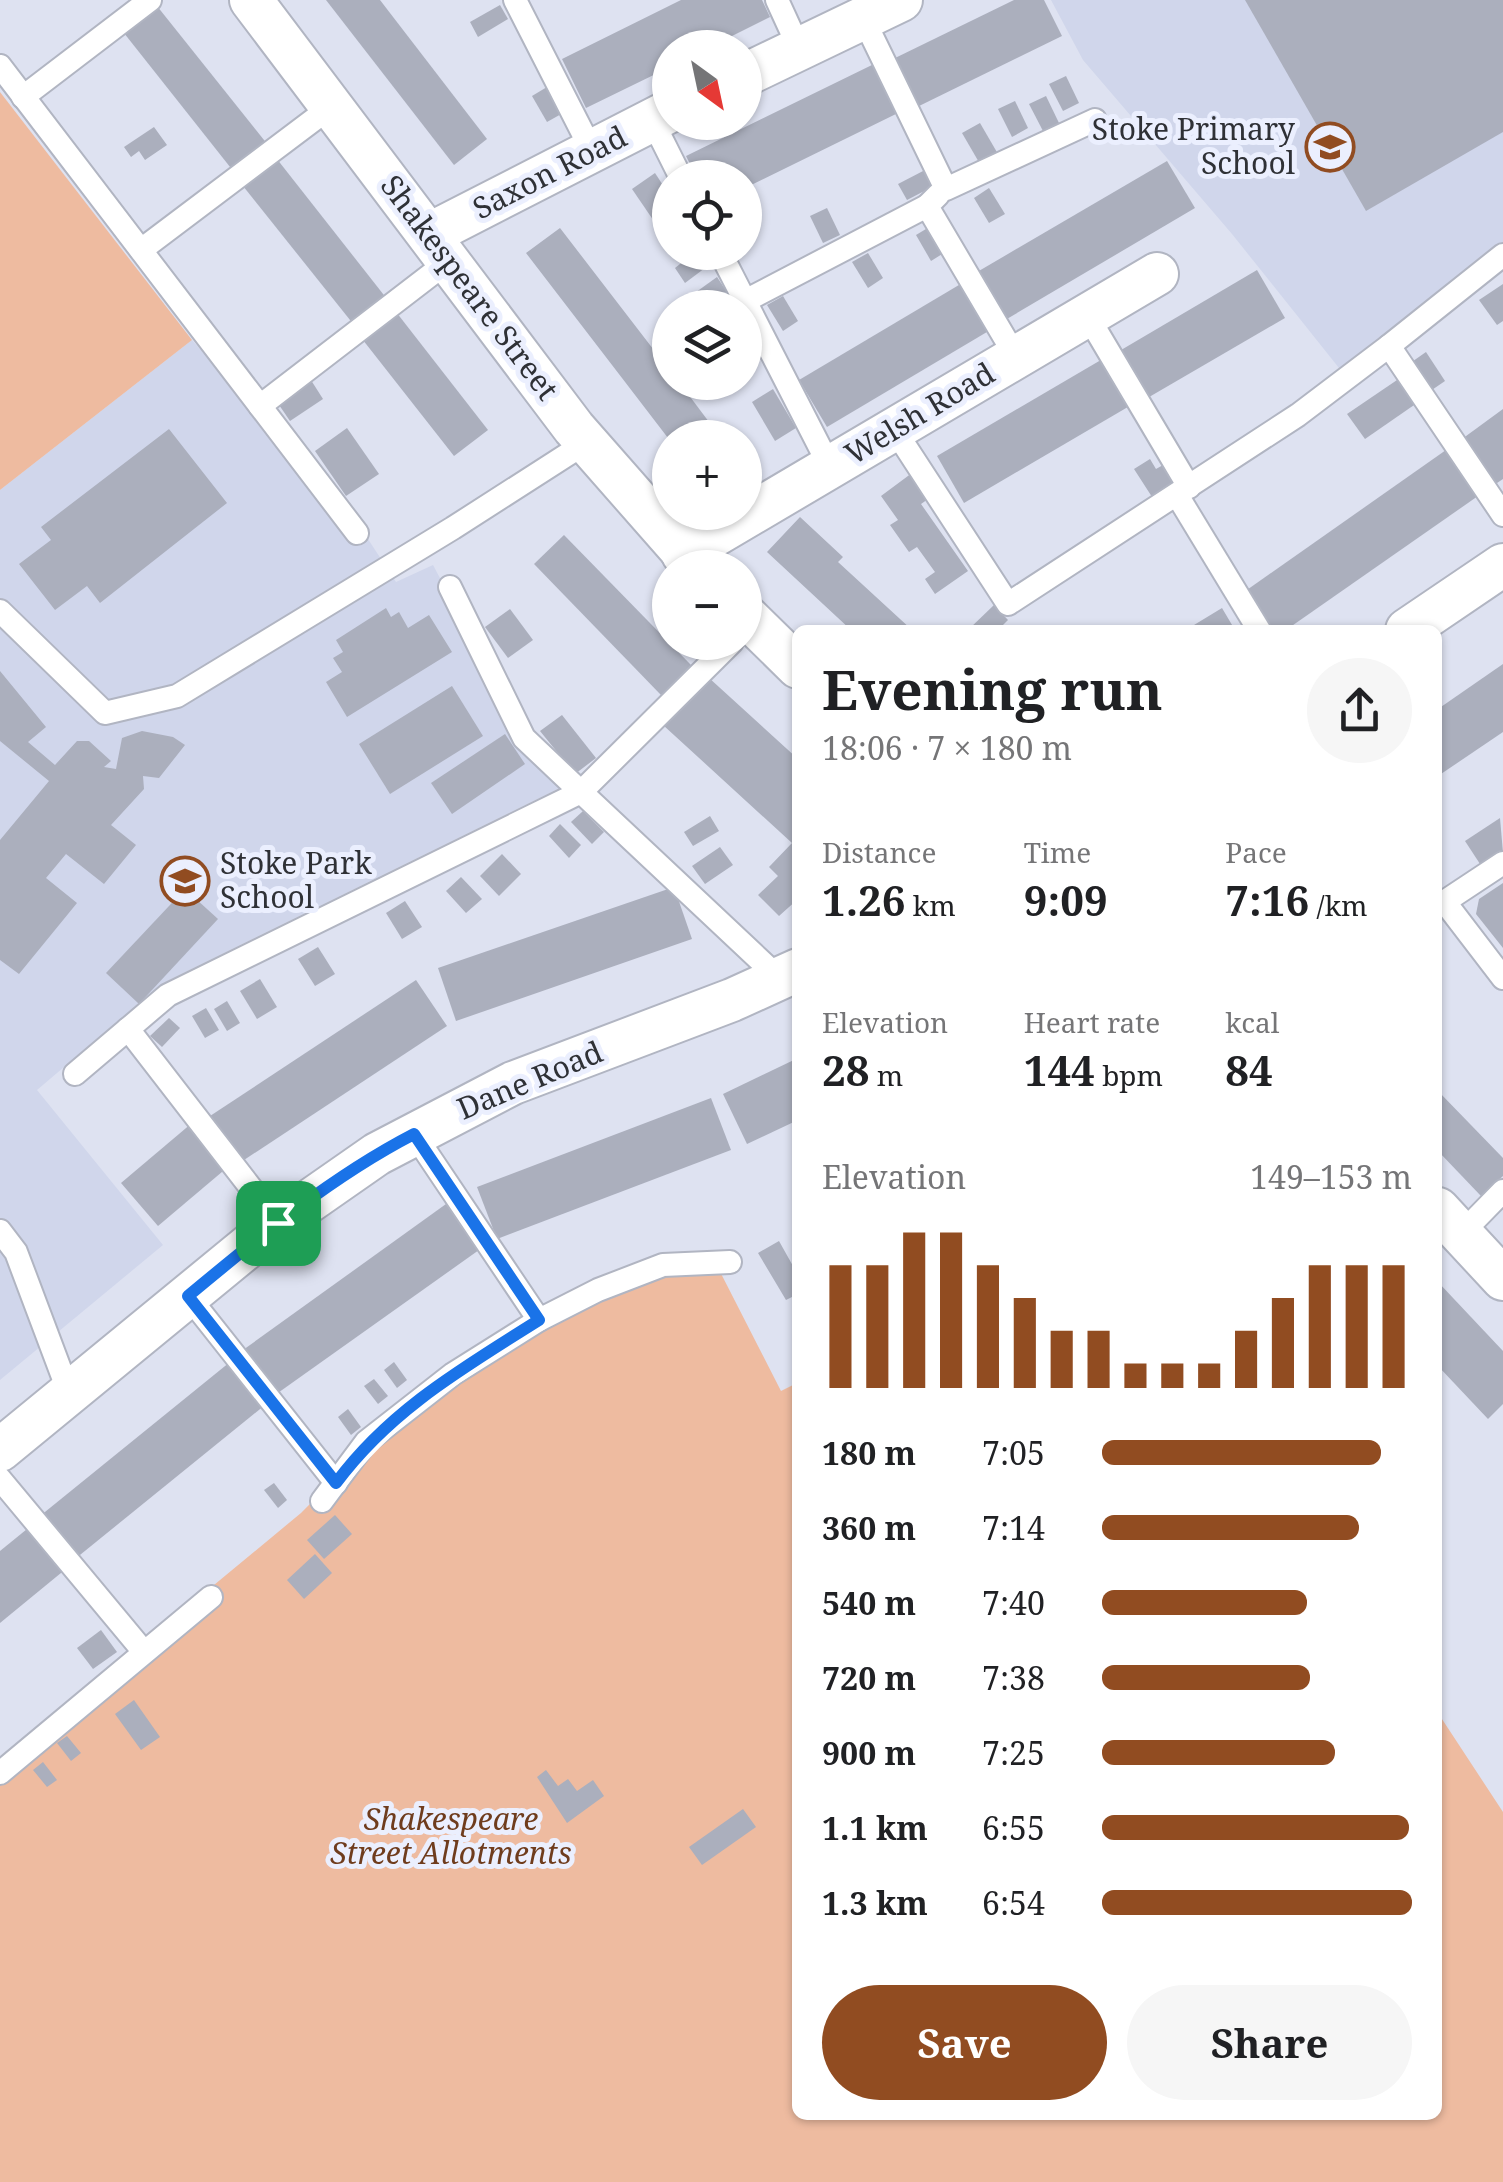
<!DOCTYPE html>
<html lang="en">
<head>
<meta charset="utf-8">
<style>
	:root { --surface:#fff; --page:#f6f6f6; --text:#202124; --muted:#757577; --accent:#914c21 }
	body { margin:0; font-family:"Noto Serif",serif; background:var(--page); color:var(--text); height:100vh; display:flex; flex-direction:column; font-size:38px; white-space:nowrap }
	* { box-sizing:border-box; margin:0 }
	p { font-size:32px; color:var(--muted) }
	.icon { flex:none; width:55px; height:55px; fill:none; stroke:currentColor; stroke-width:2; stroke-linecap:round; stroke-linejoin:round }
	.map { position:relative; flex:1; overflow:hidden }
	.sheet { position:absolute; left:792px; top:625px; width:650px; height:1495px; display:flex; flex-direction:column; background:var(--surface); border-radius:15px; box-shadow:0 2px 8px #0004 }
	.sheet>* { flex:none }
	.needle { width:65px; rotate:147deg }
	.tools { position:absolute; left:652px; top:30px; display:grid; gap:20px }
	.tools a { display:grid; place-items:center; width:110px; height:110px; border-radius:50%; background:var(--surface); box-shadow:0 2px 8px #0004; font-size:50px }
	.pin { position:absolute; display:grid; place-items:center; width:85px; height:85px; color:#fff; margin:-42px; border-radius:20px; box-shadow:0 5px 15px #0006 }
	.round { display:grid; place-items:center; flex:none; width:105px; height:105px; border-radius:52px; background:var(--page) }
	.head { display:flex; align-items:center; justify-content:space-between; height:170px; padding:0 30px }
	h1 { font-size:55px; font-weight:700; line-height:75px }
	.metrics { display:grid; grid-template-columns:repeat(3,1fr); gap:15px; height:170px; padding:10px 30px }
	.metrics div { display:grid; align-content:center }
	.metrics b { font-size:42px; font-weight:700 }
	.metrics small { font-size:28px; font-weight:400 }
	.metrics p { font-size:28px }
	.chart { height:280px; padding:20px 30px }
	.chart p { display:flex; justify-content:space-between }
	.chart svg { width:100%; height:180px; margin-top:10px; stroke:var(--accent); stroke-width:6 }
	.button { display:flex; gap:20px; margin-top:auto; padding:20px 30px }
	.button a { flex:1; height:115px; border-radius:60px; background:var(--accent); color:#fff; font-size:40px; font-weight:700; line-height:115px; text-align:center }
	.button a+a { background:var(--page); color:var(--text) }
	ul { padding:0 30px; list-style:none; font-size:32px }
	li { display:grid; grid-template-columns:160px 120px 1fr; align-items:center; height:75px }
	li i { height:25px; border-radius:12px; background:var(--accent) }
	.map>svg:first-child { display:block }
	.built { fill:#d0d6eb }
	.green { fill:#eebba0 }
	.building { fill:#abafbd }
	.lines { fill:none; stroke-linecap:round; stroke-linejoin:round }
	.lane-casing { stroke:#b1b5c2; stroke-width:26 }
	.street-casing { stroke:#b1b5c2; stroke-width:46 }
	.lane { stroke:#fff; stroke-width:22 }
	.street { stroke:#fff; stroke-width:42 }
	.route-casing { stroke:#fff; stroke-width:20 }
	.route { stroke:#1a73e8; stroke-width:12 }
	.labels { text-anchor:middle; stroke-width:10; stroke-linejoin:round; paint-order:stroke }
	.poi-label { font-size:30px; fill:#2f3136; stroke:#ebeffe; text-anchor:end }
	.street-label { font-size:30px; fill:#2f3136; stroke:#ebeffe }
	.park-label { font-size:30px; font-style:italic; fill:#6f3c1d; stroke:#ebeffe }
</style>
</head>
<body>
<div class="map">
<svg width="1503" height="2182" viewBox="0 0 1503 2182">
	<rect width="100%" height="100%" fill="#dee2f1"/>
	<!-- built -->
	<g class="built">
		<path d="M1051 0H1503V245L1343 373 1232 234 1083 60Z"/>
		<path d="M192 340 366 536 396 582 433 565 520 728 576 780 163 983 37 1090 163 1245 0 1380V490Z"/>
	</g>
	<!-- green -->
	<g class="green">
		<path d="M0 92 192 340 0 490Z"/>
		<path d="M711 1254 781 1391 797 1383 798 2115H1438V1713L1503 1812V2182H0V1762L301 1513 441 1372 594 1281Z"/>
	</g>
	<!-- building -->
	<g class="building">
		<path d="M326 0H380L487 139 454 165Z"/>
		<path d="M681 0H762L770 17 708 48H670V67L586 108 562 59Z"/>
		<path d="M1014 0H1044L1062 36 915 108 891 60Z"/>
		<path d="M1245 0H1503V132L1366 211Z"/>
		<path d="M153 1 268 145 234 172 120 28Z"/>
		<path d="M500 5 508 19 478 37 470 22Z"/>
		<path d="M874 64 898 113 745 188V178H697L686 156Z"/>
		<path d="M1066 76 1079 103 1063 111 1049 84Z"/>
		<path d="M547 87 563 113 547 122 532 96Z"/>
		<path d="M1046 96 1059 123 1043 131 1029 104Z"/>
		<path d="M1015 101 1028 128 1012 137 998 109Z"/>
		<path d="M980 123 998 154 980 164 962 133Z"/>
		<path d="M154 127 167 145 145 160 139 151 131 157 124 147Z"/>
		<path d="M273 154 387 299 354 325 239 181Z"/>
		<path d="M1167 161 1195 208 1000 323 972 275Z"/>
		<path d="M925 170 934 186 907 200 898 184Z"/>
		<path d="M655 173 670 196V224L660 230 632 189Z"/>
		<path d="M989 188 1005 214 989 223 974 198Z"/>
		<path d="M827 208 840 235 823 243 810 216Z"/>
		<path d="M931 226 947 251 931 261 916 235Z"/>
		<path d="M560 228 670 371V382H679L721 438H668L622 378 526 253Z"/>
		<path d="M695 252H701L709 265 685 283 675 268Z"/>
		<path d="M868 253 883 278 868 288 852 262Z"/>
		<path d="M1257 270 1285 318 1144 400 1116 353Z"/>
		<path d="M717 277 727 292 701 308 692 295Z"/>
		<path d="M964 282 992 329 827 427 799 380Z"/>
		<path d="M1503 284V321L1497 325 1479 300Z"/>
		<path d="M783 296 798 321 783 331 767 305Z"/>
		<path d="M393 308 488 430 454 456 359 335Z"/>
		<path d="M1426 352 1445 381 1426 394 1406 366Z"/>
		<path d="M1106 357 1133 404 964 503 937 456Z"/>
		<path d="M309 377 323 399 290 421 275 399Z"/>
		<path d="M1400 378 1417 403 1365 439 1347 414Z"/>
		<path d="M773 389 796 428 775 441 752 402Z"/>
		<path d="M1503 409V479L1494 485 1462 439Z"/>
		<path d="M347 428 379 474 346 496 315 451Z"/>
		<path d="M169 429 227 503 100 603 87 586 55 610 19 564 51 540 41 527Z"/>
		<path d="M1446 450 1478 496 1286 630H1270L1244 592Z"/>
		<path d="M1150 459 1156 469 1163 465 1176 486 1154 500 1134 469Z"/>
		<path d="M912 473 931 497 921 504 968 571 935 594 925 579 935 572 917 547 909 552 890 525 898 520 881 496Z"/>
		<path d="M800 517 843 557 838 562 912 630H851L767 552Z"/>
		<path d="M564 535 691 665 661 695 534 564Z"/>
		<path d="M994 605 1008 620 998 630H968Z"/>
		<path d="M386 608 391 617 399 612 408 628 429 615 452 652 347 717 326 682 342 672 333 658 343 652 336 640Z"/>
		<path d="M1222 608 1235 630H1185L1194 625Z"/>
		<path d="M510 609 533 640 508 658 485 627Z"/>
		<path d="M1503 664V732L1438 776V709Z"/>
		<path d="M0 671 46 727 28 742 55 765 77 741H89L111 761 104 767 116 769 122 738 142 731 173 737 185 745 159 778 143 776 144 789 111 825 136 845 104 884 66 854 46 878 77 903 19 974 0 960V840L49 781 0 741Z"/>
		<path d="M708 677 798 759V899L779 916 758 895 778 876 769 867 792 843 663 725Z"/>
		<path d="M452 686 483 736 390 794 359 744Z"/>
		<path d="M562 715 596 758 575 774 540 731Z"/>
		<path d="M505 734 525 764 452 814 431 783Z"/>
		<path d="M583 811 604 832 592 844 571 822Z"/>
		<path d="M710 816 719 831 693 846 684 832Z"/>
		<path d="M1500 818 1503 853 1482 867 1465 841Z"/>
		<path d="M560 824 581 845 569 858 549 836Z"/>
		<path d="M720 847 733 865 705 884 692 866Z"/>
		<path d="M502 854 521 874 499 896 480 876Z"/>
		<path d="M461 877 482 899 466 913 446 891Z"/>
		<path d="M1503 883V948L1476 914 1479 899Z"/>
		<path d="M674 887 692 939 456 1021 438 968Z"/>
		<path d="M185 889 218 919 139 1004 106 973Z"/>
		<path d="M405 901 422 927 402 939 386 913Z"/>
		<path d="M318 947 335 974 315 986 298 959Z"/>
		<path d="M260 979 277 1007 257 1019 240 991Z"/>
		<path d="M416 980 447 1026 238 1164 207 1118Z"/>
		<path d="M227 1001 240 1023 227 1031 214 1009Z"/>
		<path d="M206 1008 219 1030 205 1038 192 1016Z"/>
		<path d="M169 1018 180 1028 162 1047 150 1036Z"/>
		<path d="M798 1058V1120L747 1144 723 1094Z"/>
		<path d="M1438 1091 1503 1158V1176L1481 1196 1438 1151Z"/>
		<path d="M711 1098 731 1150 497 1239 477 1187Z"/>
		<path d="M192 1123 229 1166 158 1226 121 1183Z"/>
		<path d="M446 1204 479 1250 275 1395 243 1350Z"/>
		<path d="M779 1241 793 1266 798 1264V1294L786 1300 758 1253Z"/>
		<path d="M1438 1282 1503 1351V1404L1488 1419 1438 1366Z"/>
		<path d="M230 1362 265 1405 75 1559 40 1516Z"/>
		<path d="M394 1362 407 1380 397 1388 384 1370Z"/>
		<path d="M374 1379 388 1396 378 1404 364 1386Z"/>
		<path d="M348 1409 361 1427 351 1435 338 1417Z"/>
		<path d="M274 1483 287 1500 278 1508 264 1490Z"/>
		<path d="M335 1515 352 1534 324 1559 307 1540Z"/>
		<path d="M32 1525 67 1568 0 1623V1551Z"/>
		<path d="M315 1554 332 1573 304 1599 287 1580Z"/>
		<path d="M101 1630 117 1652 93 1669 77 1648Z"/>
		<path d="M134 1700 160 1737 141 1750 115 1714Z"/>
		<path d="M67 1736 81 1753 71 1761 57 1743Z"/>
		<path d="M43 1762 57 1780 47 1787 33 1770Z"/>
		<path d="M546 1770 558 1786 568 1779 577 1791 593 1780 604 1796 567 1823 537 1777Z"/>
		<path d="M743 1809 756 1827 702 1865 689 1847Z"/>
	</g>
	<g class="lines">
		<!-- lane casing -->
		<g class="lane-casing">
			<g id="lane">
				<path d="M515 0 592 151"/>
				<path d="M777 0 799 48"/>
				<path d="M863 18 946 189 1095 120"/>
				<path d="M0 66 260 406 450 260"/>
				<path d="M23 97 150 0"/>
				<path d="M652 120 681 178"/>
				<path d="M938 195 927 206 1016 357"/>
				<path d="M141 250 332 106"/>
				<path d="M720 252 830 467"/>
				<path d="M1503 255 1389 346 1503 515"/>
				<path d="M745 301 927 206"/>
				<path d="M1087 315 1189 487"/>
				<path d="M260 406 357 533"/>
				<path d="M894 429 1008 604 1298 415 1389 346"/>
				<path d="M1177 495 1259 630"/>
				<path d="M450 587 524 738 581 792 732 642"/>
				<path d="M0 611 105 713 177 696 453 528 587 442"/>
				<path d="M1444 901 1503 978"/>
				<path d="M1438 906 1503 863"/>
				<path d="M128 1029 168 995 581 792 779 978"/>
				<path d="M75 1074 128 1029 278 1223"/>
				<path d="M414 1134 539 1320 598 1290 663 1265 730 1262"/>
				<path d="M0 1231 16 1252 69 1393"/>
				<path d="M1461 1234 1503 1191"/>
				<path d="M188 1296 336 1483"/>
				<path d="M0 1479 144 1652"/>
				<path d="M322 1501 366 1442 453 1374 539 1320"/>
				<path d="M0 1773 211 1597"/>
			</g>
		</g>
		<!-- street casing -->
		<g class="street-casing">
			<g id="street">
				<path d="M251 0 574 428 697 568"/>
				<path d="M745 75 901 0"/>
				<path d="M430 234 670 111"/>
				<path d="M683 554 1157 274"/>
				<path d="M745 615 798 667"/>
				<path d="M1407 630 1503 565"/>
				<path d="M1438 1209 1503 1279"/>
				<path d="M0 1450 268 1230 377 1154 513 1083 732 1000 798 970"/>
			</g>
		</g>
		<!-- lane -->
		<use href="#lane" class="lane"/>
		<!-- street -->
		<use href="#street" class="street"/>
	</g>
	<g class="lines">
		<!-- route casing -->
		<g class="route-casing">
			<path id="route" d="M414 1134 539 1320C463 1368 390 1410 336 1483L188 1296C259 1237 331 1177 414 1134Z"/>
		</g>
		<!-- route -->
		<use href="#route" class="route"/>
	</g>
	<!-- icons -->
	<defs>
		<g id="school-ring" transform="scale(2.5)"><circle r="9.5" fill="#ebeffe" stroke="#914c21" stroke-width="1.5"/><path d="M0-5L7-2L0 1L-7-2ZM-4 1L0 2.5L4 1V4Q0 6-4 4Z" fill="#914c21"/></g>
	</defs>
	<g fill-rule="evenodd">
		<use href="#school-ring" x="1330" y="147"/>
		<use href="#school-ring" x="185" y="881"/>
	</g>
	<g class="labels">
		<!-- poi labels -->
		<g class="poi-label">
			<text x="1295" y="140">Stoke Primary<tspan x="1295" dy="34">School</tspan></text>
			<text x="220" y="874" text-anchor="start">Stoke Park<tspan x="220" dy="34">School</tspan></text>
		</g>
		<!-- street labels -->
		<g class="street-label">
			<text transform="translate(550 173) rotate(-27)" y="10">Saxon Road</text>
			<text transform="translate(469 288) rotate(53)" y="10">Shakespeare Street</text>
			<text transform="translate(920 414) rotate(-31)" y="10">Welsh Road</text>
			<text transform="translate(530 1081) rotate(-23)" y="10">Dane Road</text>
		</g>
		<!-- park labels -->
		<g class="park-label">
			<text x="451" y="1830">Shakespeare<tspan x="451" dy="34">Street Allotments</tspan></text>
		</g>
	</g>
</svg>
<div class="tools">
<a><svg class="needle" viewBox="-14 -14 28 28"><path d="M0-13l5 13h-10z" fill="#e53935"/><path d="M0 13l5-13h-10z" fill="#757577"/></svg></a>
<a><svg class="icon" aria-label="locate" viewBox="0 0 24 24"><circle cx="12" cy="12" r="6"/><path d="M12 2v4M12 18v4M2 12h4M18 12h4"/></svg></a>
<a><svg class="icon" aria-label="layers" viewBox="0 0 24 24"><path d="M12 4l9 5-9 5-9-5zM3 14l9 5 9-5"/></svg></a>
<a>+</a>
<a>−</a>
</div>
<div class="pin" style="left:278px;top:1223px;background:#1e9e55"><svg class="icon" aria-label="arrive" viewBox="0 0 24 24"><path d="M6 21V4h12l-3 4 3 4H6"/></svg></div>
<section class="sheet">
<div class="head"><div><h1>Evening run</h1><p>18:06 · 7 × 180 m</p></div><a class="round"><svg class="icon" aria-label="share" viewBox="0 0 24 24"><path d="M12 15V3M7 8l5-5 5 5M5 13v7h14v-7"/></svg></a></div>
<div class="metrics">
<div><p>Distance</p><b>1.26<small> km</small></b></div>
<div><p>Time</p><b>9:09</b></div>
<div><p>Pace</p><b>7:16<small> /km</small></b></div>
</div>
<div class="metrics">
<div><p>Elevation</p><b>28<small> m</small></b></div>
<div><p>Heart rate</p><b>144<small> bpm</small></b></div>
<div><p>kcal</p><b>84</b></div>
</div>
<div class="chart"><p><span>Elevation</span>149–153 m</p>
<svg viewBox="0 0 160 44" preserveAspectRatio="none"><path d="M5 44V14M15 44V14M25 44V6M35 44V6M45 44V14M55 44V22M65 44V30M75 44V30M85 44V38M95 44V38M105 44V38M115 44V30M125 44V22M135 44V14M145 44V14M155 44V14"/></svg>
</div>
<ul>
<li><b>180 m</b>7:05<i style="width:90%"></i></li>
<li><b>360 m</b>7:14<i style="width:83%"></i></li>
<li><b>540 m</b>7:40<i style="width:66%"></i></li>
<li><b>720 m</b>7:38<i style="width:67%"></i></li>
<li><b>900 m</b>7:25<i style="width:75%"></i></li>
<li><b>1.1 km</b>6:55<i style="width:99%"></i></li>
<li><b>1.3 km</b>6:54<i style="width:100%"></i></li>
</ul>
<div class="button"><a>Save</a><a>Share</a></div>
</section>
</div>
</body>
</html>
